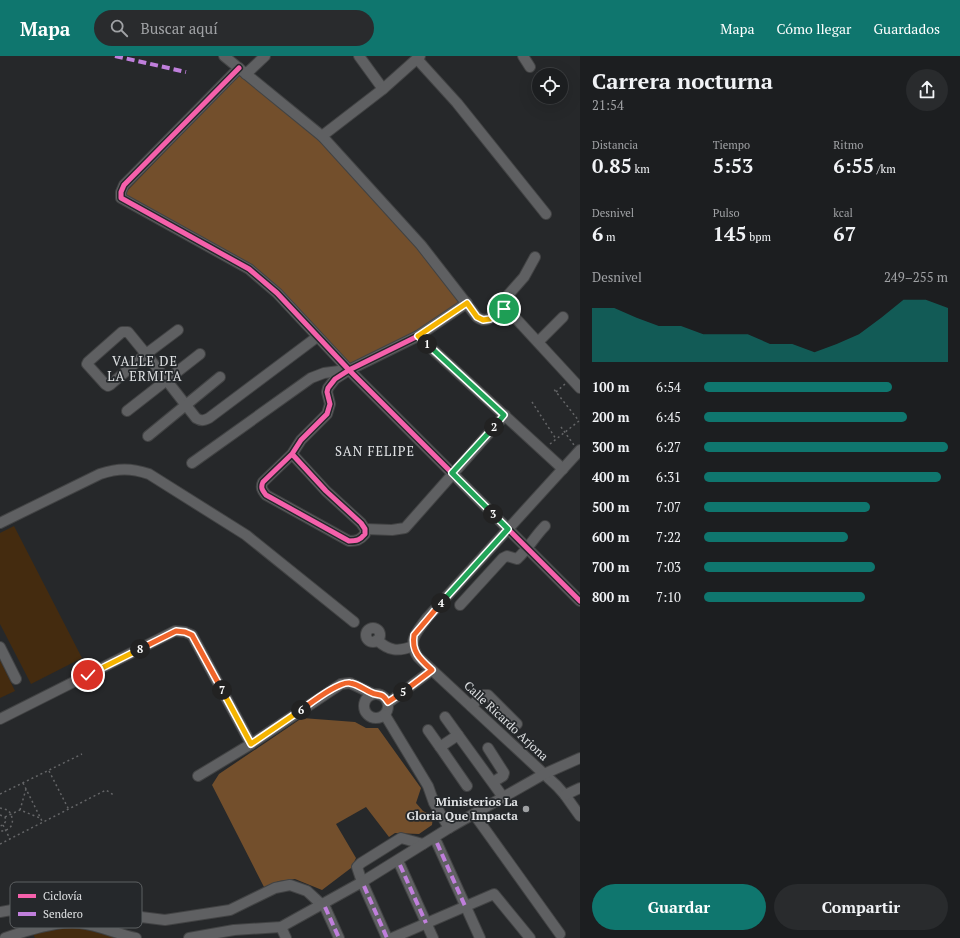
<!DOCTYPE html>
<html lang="es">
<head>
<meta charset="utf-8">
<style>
	:root { --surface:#1c1e20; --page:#292b2d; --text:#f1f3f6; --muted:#a0a2a5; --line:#3a3c3e; --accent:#0f766e }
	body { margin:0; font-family:"PT Serif",serif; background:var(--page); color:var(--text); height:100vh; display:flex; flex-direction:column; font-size:15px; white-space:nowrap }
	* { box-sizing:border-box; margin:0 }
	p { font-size:13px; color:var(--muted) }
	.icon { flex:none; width:22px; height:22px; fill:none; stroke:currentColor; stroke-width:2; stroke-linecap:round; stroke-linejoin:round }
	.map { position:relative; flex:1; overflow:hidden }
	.details { display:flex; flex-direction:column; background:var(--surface); width:380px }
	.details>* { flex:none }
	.buttons { position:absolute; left:532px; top:12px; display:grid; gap:8px }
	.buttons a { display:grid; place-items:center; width:36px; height:36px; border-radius:50%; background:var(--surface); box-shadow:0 4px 16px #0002,0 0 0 1px var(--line); font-size:20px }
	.pin { position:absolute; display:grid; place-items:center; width:34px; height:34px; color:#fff; margin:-17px; border:2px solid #fff; border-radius:50%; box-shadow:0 1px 4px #0007 }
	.km { position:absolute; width:20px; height:20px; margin:-10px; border-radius:50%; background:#222; color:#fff; font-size:11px; line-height:20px; text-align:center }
	.round { display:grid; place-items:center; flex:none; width:42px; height:42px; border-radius:21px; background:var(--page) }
	.summary { display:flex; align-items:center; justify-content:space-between; height:68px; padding:0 12px }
	h1 { font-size:22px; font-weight:700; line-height:30px }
	.figures { display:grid; grid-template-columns:repeat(3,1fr); gap:6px; height:68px; padding:4px 12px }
	.figures div { display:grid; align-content:center }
	.figures b { font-size:20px; font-weight:700 }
	.figures small { font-size:11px; font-weight:400 }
	.figures p { font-size:11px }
	.chart { height:112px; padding:8px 12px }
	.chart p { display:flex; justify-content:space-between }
	.chart svg { width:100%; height:72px; margin-top:4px; fill:var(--accent); opacity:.7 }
	.button { display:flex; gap:8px; margin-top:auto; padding:8px 12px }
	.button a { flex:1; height:46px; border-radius:24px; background:var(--accent); color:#fff; font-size:16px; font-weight:700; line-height:46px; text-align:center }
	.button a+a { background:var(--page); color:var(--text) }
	ul { padding:0 12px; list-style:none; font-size:13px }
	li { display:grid; grid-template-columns:64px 48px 1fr; align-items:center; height:30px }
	li i { height:10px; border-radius:5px; background:var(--accent) }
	header { display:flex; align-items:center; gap:24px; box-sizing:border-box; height:56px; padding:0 20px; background:var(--accent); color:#fff }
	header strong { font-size:19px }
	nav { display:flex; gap:22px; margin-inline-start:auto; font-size:14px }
	.search { width:280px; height:36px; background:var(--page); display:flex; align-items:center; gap:10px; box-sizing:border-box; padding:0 14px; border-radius:22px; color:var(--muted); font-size:15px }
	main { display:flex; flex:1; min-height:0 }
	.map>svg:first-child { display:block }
	.green { fill:#442b0f }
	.forest { fill:#734f2c }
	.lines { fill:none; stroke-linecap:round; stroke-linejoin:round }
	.minor-casing { stroke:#424344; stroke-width:12 }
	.path { stroke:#656668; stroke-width:1.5; stroke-dasharray:2 3; stroke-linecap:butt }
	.minor { stroke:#5f6062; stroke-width:10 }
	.quiet { stroke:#c07fdc; stroke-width:4; stroke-dasharray:8 4; stroke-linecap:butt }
	.cycleway-casing { stroke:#25282b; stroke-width:8 }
	.cycleway { stroke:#f560ab; stroke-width:5 }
	.split-1-casing { stroke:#fff; stroke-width:8 }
	.split-2-casing { stroke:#fff; stroke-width:8 }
	.split-3-casing { stroke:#fff; stroke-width:8 }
	.split-4-casing { stroke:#fff; stroke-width:8 }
	.split-5-casing { stroke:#fff; stroke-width:8 }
	.split-6-casing { stroke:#fff; stroke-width:8 }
	.split-7-casing { stroke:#fff; stroke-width:8 }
	.split-8-casing { stroke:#fff; stroke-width:8 }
	.split-9-casing { stroke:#fff; stroke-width:8 }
	.split-1 { stroke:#f5b400; stroke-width:5 }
	.split-2 { stroke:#22a559; stroke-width:5 }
	.split-3 { stroke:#22a559; stroke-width:5 }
	.split-4 { stroke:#22a559; stroke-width:5 }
	.split-5 { stroke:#f0652b; stroke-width:5 }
	.split-6 { stroke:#f0652b; stroke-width:5 }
	.split-7 { stroke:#f5b400; stroke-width:5 }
	.split-8 { stroke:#f0652b; stroke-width:5 }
	.split-9 { stroke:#f5b400; stroke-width:5 }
	.poi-dot { fill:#9fa1a3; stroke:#25282b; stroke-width:1.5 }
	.labels { text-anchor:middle; stroke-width:3.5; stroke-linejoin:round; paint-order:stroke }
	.street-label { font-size:12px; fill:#e0e2e4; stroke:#25282b }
	.poi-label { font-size:12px; font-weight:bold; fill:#e0e2e4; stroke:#25282b; text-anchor:end }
	.neighbourhood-label { font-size:13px; letter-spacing:1px; fill:#e0e2e4; stroke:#25282b }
	.key { fill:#25282b; stroke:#5d6062; stroke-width:1 }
	.key-label { font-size:11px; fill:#e0e2e4 }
</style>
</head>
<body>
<header>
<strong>Mapa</strong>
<div class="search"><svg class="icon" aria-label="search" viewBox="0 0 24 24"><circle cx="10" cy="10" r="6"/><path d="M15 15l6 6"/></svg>Buscar aquí</div>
<nav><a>Mapa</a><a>Cómo llegar</a><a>Guardados</a></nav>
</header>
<main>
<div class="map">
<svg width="580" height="882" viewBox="0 0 580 882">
	<rect width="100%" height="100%" fill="#26282a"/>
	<!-- green -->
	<g class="green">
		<path d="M14 470 82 602 31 628 0 568V477Z"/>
		<path d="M0 604 15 635 0 642Z"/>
		<path d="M75 870 115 882H35L33 878Z"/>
	</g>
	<!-- forest -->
	<g class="forest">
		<path d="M240 18 320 84 346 110 464 245 451 256 350 313 249 212 123 142 125 137Z"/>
		<path d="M302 662 355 666 366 672H378L421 732 416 747 423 755 433 760 432 769 419 778 395 777 389 781 366 751 336 768 356 802 351 812 322 834 295 823 279 825 264 831 212 729 219 718Z"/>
	</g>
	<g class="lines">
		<!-- minor casing -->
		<g class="minor-casing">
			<g id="minor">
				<path d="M224 0 322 80 421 189 477 261C487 269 495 258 504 253L509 255 580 332"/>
				<path d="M359 0 383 33"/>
				<path d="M523 0 530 11"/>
				<path d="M417 3 457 47 546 158"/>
				<path d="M239 12 124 129 121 136V142L249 213 277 237 349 314 580 545"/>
				<path d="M246 18 265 0"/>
				<path d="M322 80 383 33 420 0"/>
				<path d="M494 255 524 221 535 201"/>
				<path d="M178 274 146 298 110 329 108 330 105 328 87 308 88 306 122 276H128L146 298 196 362C201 365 203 365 209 362L317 281"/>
				<path d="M418 280 563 413"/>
				<path d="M538 286 563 261"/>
				<path d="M127 355 200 298"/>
				<path d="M148 380 220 321"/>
				<path d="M580 394 427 562C417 576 407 584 418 601L557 730 565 739 580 760"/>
				<path d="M292 398 326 435 361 467 365 473V478C360 484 357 485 349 485L266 439C263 435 260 432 263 426L292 398 301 384 327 358 330 348 327 336 328 332 335 323 349 314 418 280 467 247"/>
				<path d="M192 407 311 322 324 317 347 314"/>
				<path d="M0 467 100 418C118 412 131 412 149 418L246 479 354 566"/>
				<path d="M365 473 392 474 405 472 505 359"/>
				<path d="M460 549 503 502 507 500 517 503C528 493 535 480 545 470"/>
				<circle cx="373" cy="579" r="7"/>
				<path d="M377 584C389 595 398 596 413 590"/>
				<path d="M0 591 16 623"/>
				<circle cx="376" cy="650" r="12"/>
				<path d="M388 647 432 614"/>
				<path d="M471 650 483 639H488L517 668"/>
				<path d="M385 659 428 730 434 747 449 772"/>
				<path d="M445 661 458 679"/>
				<path d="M0 663 175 575 185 576 192 579 251 688 341 628 350 627 373 638"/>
				<path d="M428 674 440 691"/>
				<path d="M488 692 504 717 503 720 493 726"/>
				<path d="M198 720 251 688"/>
				<path d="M467 730 440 691 458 679 503 741"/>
				<path d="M565 739 580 732"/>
				<path d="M474 758 560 878"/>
				<path d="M437 787 480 882"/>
				<path d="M400 809 433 882"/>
				<path d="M362 826 357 811 361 807 401 782 423 788"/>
				<path d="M364 830 387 882"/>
				<path d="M325 851 339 882"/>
				<path d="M0 856 51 847 71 848 117 858 165 864 230 854 275 832 290 829 307 835 321 848"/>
				<path d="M281 871 286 882"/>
				<path d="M5 882C25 875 59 864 80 867 99 869 117 878 136 882"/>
				<path d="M189 882 234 874 281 871 362 826 449 772 544 718 580 702"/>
				<path d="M392 882 494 838 530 882"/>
			</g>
		</g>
		<!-- path -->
		<g class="path">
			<path d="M556 336 565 328"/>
			<path d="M532 346 556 383"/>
			<path d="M561 371 574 389"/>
			<path d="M550 388 579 365 553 332"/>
			<path d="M49 715 69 754"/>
			<path d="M23 727 43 767"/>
			<path d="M0 738 82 698"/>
			<path d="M0 752 8 754C16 764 13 775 0 775"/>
			<path d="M20 754 26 733"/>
			<path d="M0 759 5 761 6 765 3 769 0 770"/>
			<path d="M5 761 20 754 40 762"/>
			<path d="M3 769 10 783"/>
			<path d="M0 788 106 734 115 740"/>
		</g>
		<!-- minor -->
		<use href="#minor" class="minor"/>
		<!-- quiet -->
		<g class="quiet">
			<path d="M115 0 186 16"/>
			<path d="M437 787 465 850"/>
			<path d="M400 809 426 867"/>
			<path d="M364 830 387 882"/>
			<path d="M325 851 339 882"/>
		</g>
		<!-- cycleway casing -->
		<g class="cycleway-casing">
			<g id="cycleway">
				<path d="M239 12 124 129 121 136V142L249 213 277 237 349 314 580 545"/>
				<path d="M292 398 326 435 361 467 365 473V478C360 484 357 485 349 485L266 439C263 435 260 432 263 426L292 398 301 384 327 358 330 348 327 336 328 332 335 323 349 314 418 280 467 247"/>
			</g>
		</g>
		<!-- cycleway -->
		<use href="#cycleway" class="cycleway"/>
	</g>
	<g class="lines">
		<!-- split-1 casing -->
		<g class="split-1-casing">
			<path id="split-1" d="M427 288 418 280 467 247 477 261 483 264 490 263 504 253"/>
		</g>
		<!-- split-2 casing -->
		<g class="split-2-casing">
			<path id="split-2" d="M427 288 504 359 494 371"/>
		</g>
		<!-- split-3 casing -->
		<g class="split-3-casing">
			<path id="split-3" d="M493 458 452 417 494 371"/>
		</g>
		<!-- split-4 casing -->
		<g class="split-4-casing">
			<path id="split-4" d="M441 547 508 473 493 458"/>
		</g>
		<!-- split-5 casing -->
		<g class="split-5-casing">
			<path id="split-5" d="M403 636 432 614C421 604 411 596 414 579L441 547"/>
		</g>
		<!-- split-6 casing -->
		<g class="split-6-casing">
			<path id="split-6" d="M301 654C311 647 339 625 350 627 357 628 364 633 370 636 379 641 381 635 388 646L403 636"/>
		</g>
		<!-- split-7 casing -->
		<g class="split-7-casing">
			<path id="split-7" d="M222 634 251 688 301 654"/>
		</g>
		<!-- split-8 casing -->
		<g class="split-8-casing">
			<path id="split-8" d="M140 593 176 575 185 576 192 579 222 634"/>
		</g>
		<!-- split-9 casing -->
		<g class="split-9-casing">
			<path id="split-9" d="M88 619 140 593"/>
		</g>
		<!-- split-1 -->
		<use href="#split-1" class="split-1"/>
		<!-- split-2 -->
		<use href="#split-2" class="split-2"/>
		<!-- split-3 -->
		<use href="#split-3" class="split-3"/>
		<!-- split-4 -->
		<use href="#split-4" class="split-4"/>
		<!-- split-5 -->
		<use href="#split-5" class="split-5"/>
		<!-- split-6 -->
		<use href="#split-6" class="split-6"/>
		<!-- split-7 -->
		<use href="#split-7" class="split-7"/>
		<!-- split-8 -->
		<use href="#split-8" class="split-8"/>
		<!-- split-9 -->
		<use href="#split-9" class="split-9"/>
	</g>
	<!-- markers -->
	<circle class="poi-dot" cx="526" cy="753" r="4"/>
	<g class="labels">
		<!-- street labels -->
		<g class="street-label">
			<text transform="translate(506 665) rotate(43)" y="4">Calle Ricardo Arjona</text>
		</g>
		<!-- poi labels -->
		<g class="poi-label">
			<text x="518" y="750">Ministerios La<tspan x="518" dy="14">Gloria Que Impacta</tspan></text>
		</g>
		<!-- neighbourhood labels -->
		<g class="neighbourhood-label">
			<text x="145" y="310">VALLE DE<tspan x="145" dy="15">LA ERMITA</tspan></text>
			<text x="375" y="400">SAN FELIPE</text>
		</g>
	</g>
	<!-- legend -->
	<rect x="10" y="826" width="132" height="46" rx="6" class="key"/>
	<rect x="18" y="838" width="18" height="4" fill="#f560ab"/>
	<rect x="18" y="856" width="18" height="4" fill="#c07fdc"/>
	<g class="key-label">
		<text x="43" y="844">Ciclovía</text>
		<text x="43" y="862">Sendero</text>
	</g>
</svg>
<div class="buttons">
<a><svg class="icon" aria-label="locate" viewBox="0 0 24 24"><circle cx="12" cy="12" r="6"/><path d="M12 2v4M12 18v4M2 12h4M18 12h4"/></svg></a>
</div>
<div class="pin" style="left:504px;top:253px;background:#1e9e55"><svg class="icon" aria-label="arrive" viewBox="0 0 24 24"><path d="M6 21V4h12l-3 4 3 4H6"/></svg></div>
<div class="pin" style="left:88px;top:619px;background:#d93025"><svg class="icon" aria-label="check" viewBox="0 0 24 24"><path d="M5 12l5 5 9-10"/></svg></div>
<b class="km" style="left:427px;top:288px">1</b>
<b class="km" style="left:494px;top:371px">2</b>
<b class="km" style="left:493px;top:458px">3</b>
<b class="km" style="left:441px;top:547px">4</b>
<b class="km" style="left:403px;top:636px">5</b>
<b class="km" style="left:301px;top:654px">6</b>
<b class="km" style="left:222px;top:634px">7</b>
<b class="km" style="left:140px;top:593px">8</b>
</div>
<section class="details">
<div class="summary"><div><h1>Carrera nocturna</h1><p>21:54</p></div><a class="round"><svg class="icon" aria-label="share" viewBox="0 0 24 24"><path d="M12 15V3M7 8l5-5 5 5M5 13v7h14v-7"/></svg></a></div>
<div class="figures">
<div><p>Distancia</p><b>0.85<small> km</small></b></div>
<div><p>Tiempo</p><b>5:53</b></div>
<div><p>Ritmo</p><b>6:55<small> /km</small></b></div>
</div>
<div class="figures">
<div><p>Desnivel</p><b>6<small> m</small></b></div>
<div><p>Pulso</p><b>145<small> bpm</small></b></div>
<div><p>kcal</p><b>67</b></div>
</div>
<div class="chart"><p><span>Desnivel</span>249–255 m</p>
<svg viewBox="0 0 160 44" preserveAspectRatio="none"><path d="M0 44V11L10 11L20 17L30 22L40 22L50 27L60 27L70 27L80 33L90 33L100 38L110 33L120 27L130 17L140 6L150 6L160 11V44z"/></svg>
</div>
<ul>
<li><b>100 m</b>6:54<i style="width:77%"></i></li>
<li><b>200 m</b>6:45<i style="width:83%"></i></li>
<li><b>300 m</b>6:27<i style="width:100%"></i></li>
<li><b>400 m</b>6:31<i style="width:97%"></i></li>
<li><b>500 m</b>7:07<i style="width:68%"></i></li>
<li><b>600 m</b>7:22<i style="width:59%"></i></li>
<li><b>700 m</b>7:03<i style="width:70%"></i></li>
<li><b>800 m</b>7:10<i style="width:66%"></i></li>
</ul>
<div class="button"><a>Guardar</a><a>Compartir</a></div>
</section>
</main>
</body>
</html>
